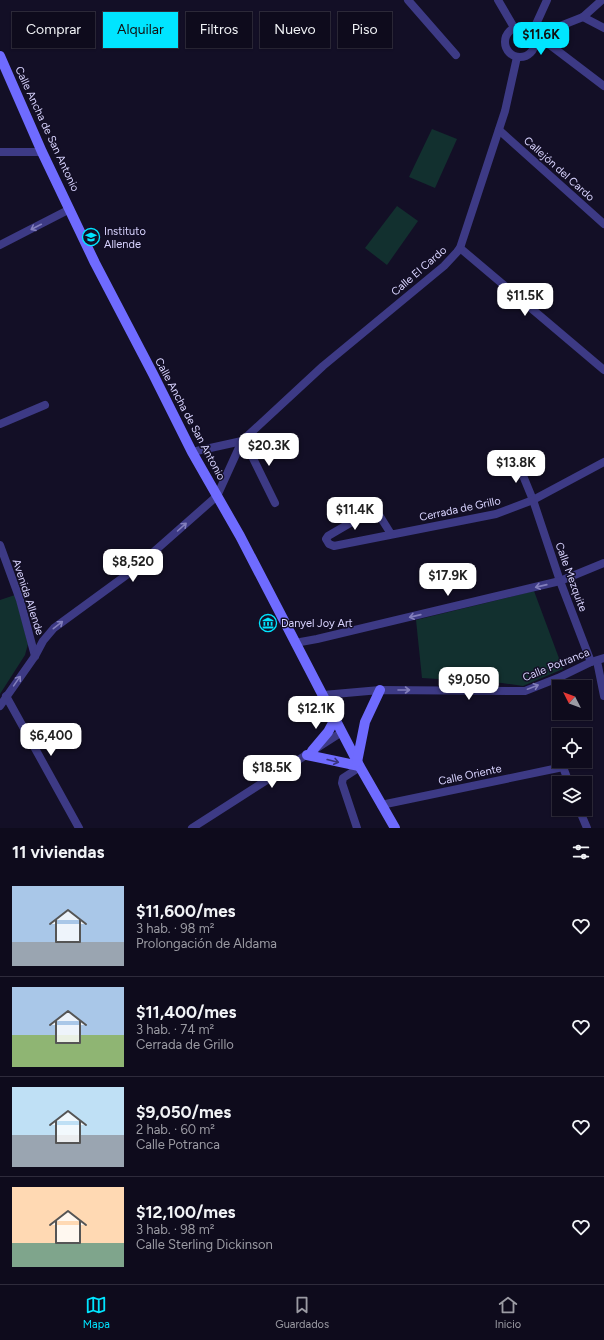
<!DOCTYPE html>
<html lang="es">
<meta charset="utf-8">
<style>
:root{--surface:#0e0b1c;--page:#171425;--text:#f1f3f6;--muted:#9b9ba3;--line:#2e2b3b;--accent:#00e5ff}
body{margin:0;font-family:Figtree,sans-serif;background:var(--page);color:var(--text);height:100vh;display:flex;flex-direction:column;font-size:15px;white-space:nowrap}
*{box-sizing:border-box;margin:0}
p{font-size:13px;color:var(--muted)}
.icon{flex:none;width:22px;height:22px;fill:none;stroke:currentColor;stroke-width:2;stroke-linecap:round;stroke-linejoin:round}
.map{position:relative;height:828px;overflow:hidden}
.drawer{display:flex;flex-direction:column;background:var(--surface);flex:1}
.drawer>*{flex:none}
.top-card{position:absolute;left:12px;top:12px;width:400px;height:36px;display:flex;gap:8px}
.needle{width:26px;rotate:312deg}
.tools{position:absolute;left:552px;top:680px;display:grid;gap:8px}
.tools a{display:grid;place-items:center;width:40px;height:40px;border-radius:0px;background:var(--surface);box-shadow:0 1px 3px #0004,0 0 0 1px var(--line);font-size:20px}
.price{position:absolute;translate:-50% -34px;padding:0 9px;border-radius:8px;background:#fff;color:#222;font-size:13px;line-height:26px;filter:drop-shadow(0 1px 2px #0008)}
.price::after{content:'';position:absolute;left:50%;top:24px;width:12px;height:9px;margin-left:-6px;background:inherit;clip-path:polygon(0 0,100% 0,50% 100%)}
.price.selected{background:var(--accent);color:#111}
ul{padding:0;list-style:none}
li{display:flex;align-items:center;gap:12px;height:100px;padding:0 12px}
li+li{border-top:1px solid var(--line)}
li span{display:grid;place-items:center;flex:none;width:112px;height:80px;border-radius:0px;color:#555}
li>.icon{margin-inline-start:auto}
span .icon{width:48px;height:48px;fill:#fffc;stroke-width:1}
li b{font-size:17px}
h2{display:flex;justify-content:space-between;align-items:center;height:48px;padding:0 12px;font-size:17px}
.chip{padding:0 14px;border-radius:0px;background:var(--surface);box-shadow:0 1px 3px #0004,0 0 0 1px var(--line);font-size:14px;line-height:36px}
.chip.selected{background:var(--accent);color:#111}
.tabs{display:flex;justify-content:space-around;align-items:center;height:56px;border-top:1px solid var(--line);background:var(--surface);font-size:11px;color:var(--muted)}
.tabs a{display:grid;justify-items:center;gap:2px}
.tabs .selected{color:var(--accent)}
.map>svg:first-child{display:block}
</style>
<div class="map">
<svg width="604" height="828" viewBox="0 0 604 828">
<rect width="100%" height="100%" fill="#130f26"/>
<g fill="#12302f">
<polygon points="432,129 457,139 435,188 409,177"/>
<polygon points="397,206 418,221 387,265 365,248"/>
<polygon points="534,591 563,669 523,686 502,683 422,678 416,620"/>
<polygon points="15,595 28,644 25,655 0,694 0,600"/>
</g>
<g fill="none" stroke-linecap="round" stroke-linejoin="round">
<g stroke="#3d3a85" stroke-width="8">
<polyline points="408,0 456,55"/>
<polyline points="498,0 515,29"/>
<polyline points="583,17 604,28"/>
<circle cx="520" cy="42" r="15"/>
<polyline points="532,33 547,0"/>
<polyline points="532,34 550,30 583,17 602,0"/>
<polyline points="535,39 550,45 604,86"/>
<polyline points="499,130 604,224"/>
<polyline points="0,152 42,152"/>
<polyline points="0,245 70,209"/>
<polyline points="460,248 604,370"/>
<polyline points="0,424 45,405"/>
<polyline points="244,440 275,503"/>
<polyline points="192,452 242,441"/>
<polyline points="517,461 533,500 560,581 591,662"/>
<polyline points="391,534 376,510 374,509 328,536 326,539 329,544 334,546 496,514 533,500 604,462"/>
<polyline points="0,545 20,600 35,656"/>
<polyline points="295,643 317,639 560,581 604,563"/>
<polyline points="597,661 604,696"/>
<polyline points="323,695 380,690 525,691 558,678 591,662 604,658"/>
<polyline points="6,696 79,828"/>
<polyline points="0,706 35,656 43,641 54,628 132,571 217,496 242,441 323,366 444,266 457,252 460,248 505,111 517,57"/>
<polyline points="381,805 563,767 569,783"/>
<polyline points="579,809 587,828"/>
<polyline points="192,828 342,732"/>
<polyline points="357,828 342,783 343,778 360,767"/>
</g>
<g stroke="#6f6bff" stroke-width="10">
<polyline points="0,56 42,152 95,263 153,374 192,452 240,536 360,767 395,828"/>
<polyline points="312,751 328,732 335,719"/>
<polyline points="307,755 359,766"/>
<polyline points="357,762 365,722 380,690"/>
</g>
</g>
<defs><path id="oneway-shaft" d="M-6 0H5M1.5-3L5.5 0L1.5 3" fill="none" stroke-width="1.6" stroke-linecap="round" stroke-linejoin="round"/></defs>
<g stroke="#837fbc">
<use href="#oneway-shaft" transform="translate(36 227) rotate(153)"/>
<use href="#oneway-shaft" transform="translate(182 527) rotate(-42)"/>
<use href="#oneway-shaft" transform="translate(541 586) rotate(167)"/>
<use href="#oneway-shaft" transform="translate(415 616) rotate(167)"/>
<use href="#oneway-shaft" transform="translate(58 625) rotate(-38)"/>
<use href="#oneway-shaft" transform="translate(17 681) rotate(-55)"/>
<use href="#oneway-shaft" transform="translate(533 687) rotate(-21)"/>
<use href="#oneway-shaft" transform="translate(404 690)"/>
</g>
<use stroke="#38347d" href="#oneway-shaft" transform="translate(333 761) rotate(14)"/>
<defs>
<g id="school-ring" transform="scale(0.9)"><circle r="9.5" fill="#130f26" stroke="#00e5ff" stroke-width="1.5"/><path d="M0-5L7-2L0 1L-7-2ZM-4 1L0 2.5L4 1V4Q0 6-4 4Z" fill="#00e5ff"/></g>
<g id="museum-ring" transform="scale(0.9)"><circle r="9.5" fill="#130f26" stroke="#00e5ff" stroke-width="1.5"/><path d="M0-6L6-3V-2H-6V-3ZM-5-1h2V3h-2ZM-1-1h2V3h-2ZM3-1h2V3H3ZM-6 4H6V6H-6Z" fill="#00e5ff"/></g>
</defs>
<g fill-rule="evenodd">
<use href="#school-ring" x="91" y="237"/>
<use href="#museum-ring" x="268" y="623"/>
</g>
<g text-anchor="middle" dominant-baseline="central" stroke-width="3" stroke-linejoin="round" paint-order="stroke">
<g font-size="11" fill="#d9d4ff" stroke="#130f26">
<text transform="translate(47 129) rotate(65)">Calle Ancha de San Antonio</text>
<text transform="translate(559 169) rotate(42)">Callejón del Cardo</text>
<text transform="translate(419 271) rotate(-41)">Calle El Cardo</text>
<text transform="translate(190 419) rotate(62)">Calle Ancha de San Antonio</text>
<text transform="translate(460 509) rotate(-12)">Cerrada de Grillo</text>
<text transform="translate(571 577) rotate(70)">Calle Mezquite</text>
<text transform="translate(28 597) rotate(72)">Avenida Allende</text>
<text transform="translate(556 665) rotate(-22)">Calle Potranca</text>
<text transform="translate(470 775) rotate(-12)">Calle Oriente</text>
</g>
<g font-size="11" fill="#d9d4ff" stroke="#130f26" text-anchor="start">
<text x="104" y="231">Instituto<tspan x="104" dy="13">Allende</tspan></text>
<text x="281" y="623">Danyel Joy Art</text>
</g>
</g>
</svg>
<div class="tools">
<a><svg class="needle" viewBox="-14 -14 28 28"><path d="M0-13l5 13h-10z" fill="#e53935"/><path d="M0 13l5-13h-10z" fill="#9b9ba3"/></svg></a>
<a><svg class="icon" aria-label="locate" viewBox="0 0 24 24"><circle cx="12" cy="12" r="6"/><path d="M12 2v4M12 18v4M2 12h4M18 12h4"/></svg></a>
<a><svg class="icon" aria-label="layers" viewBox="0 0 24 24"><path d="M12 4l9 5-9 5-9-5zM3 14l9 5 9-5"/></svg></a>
</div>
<b class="price selected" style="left:541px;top:56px">$11.6K</b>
<b class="price" style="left:525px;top:317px">$11.5K</b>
<b class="price" style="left:269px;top:467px">$20.3K</b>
<b class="price" style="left:516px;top:484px">$13.8K</b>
<b class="price" style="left:355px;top:531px">$11.4K</b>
<b class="price" style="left:133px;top:583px">$8,520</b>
<b class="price" style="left:448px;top:597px">$17.9K</b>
<b class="price" style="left:469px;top:701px">$9,050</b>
<b class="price" style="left:316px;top:730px">$12.1K</b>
<b class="price" style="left:51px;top:757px">$6,400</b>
<b class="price" style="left:272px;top:789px">$18.5K</b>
<div class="top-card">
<a class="chip">Comprar</a>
<a class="chip selected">Alquilar</a>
<a class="chip">Filtros</a>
<a class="chip">Nuevo</a>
<a class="chip">Piso</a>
</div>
</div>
<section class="drawer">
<h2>11 viviendas<svg class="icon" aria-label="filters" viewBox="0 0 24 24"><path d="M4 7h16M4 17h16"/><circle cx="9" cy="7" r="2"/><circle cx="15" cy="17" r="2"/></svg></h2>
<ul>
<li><span style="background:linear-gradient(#a9c7e8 70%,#9aa5b1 0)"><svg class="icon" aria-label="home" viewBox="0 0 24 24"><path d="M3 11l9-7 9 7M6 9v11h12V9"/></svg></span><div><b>$11,600/mes</b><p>3 hab. · 98 m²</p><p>Prolongación de Aldama</p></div><svg class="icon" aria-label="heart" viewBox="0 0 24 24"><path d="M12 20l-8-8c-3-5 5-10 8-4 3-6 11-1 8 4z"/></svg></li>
<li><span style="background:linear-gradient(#a9c7e8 60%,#8fb573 0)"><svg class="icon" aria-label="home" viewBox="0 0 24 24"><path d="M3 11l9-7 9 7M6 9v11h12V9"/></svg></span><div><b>$11,400/mes</b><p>3 hab. · 74 m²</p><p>Cerrada de Grillo</p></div><svg class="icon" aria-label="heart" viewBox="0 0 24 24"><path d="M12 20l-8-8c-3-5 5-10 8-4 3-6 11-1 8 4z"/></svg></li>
<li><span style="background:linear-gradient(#bfe0f5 60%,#9aa5b1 0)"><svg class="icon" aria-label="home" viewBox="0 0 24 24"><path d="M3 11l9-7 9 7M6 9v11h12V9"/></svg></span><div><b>$9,050/mes</b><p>2 hab. · 60 m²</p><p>Calle Potranca</p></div><svg class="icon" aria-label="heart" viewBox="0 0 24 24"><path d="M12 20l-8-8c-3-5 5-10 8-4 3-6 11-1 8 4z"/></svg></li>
<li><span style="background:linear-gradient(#ffd9b3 70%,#7fa58c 0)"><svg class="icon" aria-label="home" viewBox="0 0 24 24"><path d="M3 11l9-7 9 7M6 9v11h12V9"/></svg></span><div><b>$12,100/mes</b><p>3 hab. · 98 m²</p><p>Calle Sterling Dickinson</p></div><svg class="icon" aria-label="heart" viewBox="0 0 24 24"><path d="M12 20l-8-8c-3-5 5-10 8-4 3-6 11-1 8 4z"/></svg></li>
</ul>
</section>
<nav class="tabs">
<a class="selected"><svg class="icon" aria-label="map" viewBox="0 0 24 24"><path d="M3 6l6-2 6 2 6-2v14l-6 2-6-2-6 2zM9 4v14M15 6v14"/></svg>Mapa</a>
<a><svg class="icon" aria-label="saved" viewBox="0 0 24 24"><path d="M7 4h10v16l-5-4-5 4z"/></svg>Guardados</a>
<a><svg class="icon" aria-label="home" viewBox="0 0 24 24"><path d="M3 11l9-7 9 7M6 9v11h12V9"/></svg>Inicio</a>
</nav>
